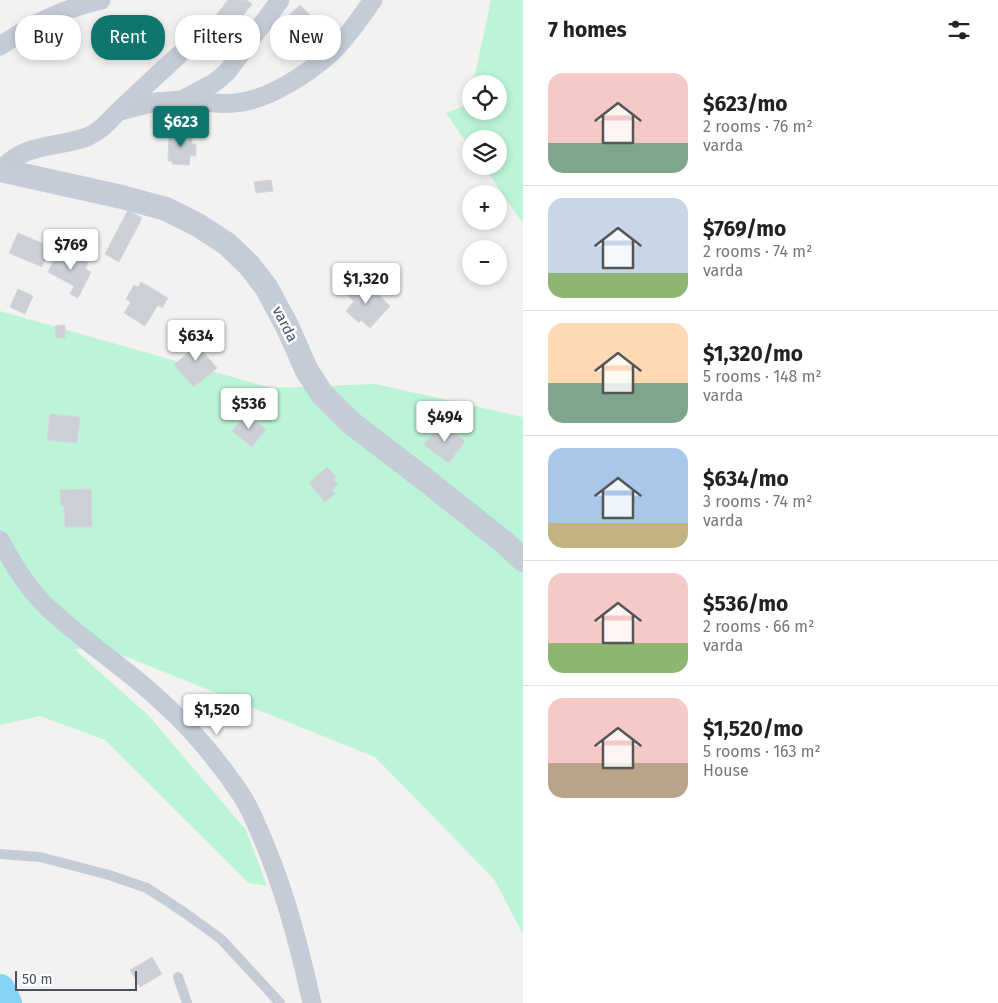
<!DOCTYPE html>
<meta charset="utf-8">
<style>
:root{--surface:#fff;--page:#f6f6f6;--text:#222;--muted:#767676;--line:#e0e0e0;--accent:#0f766e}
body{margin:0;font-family:"Fira Sans",sans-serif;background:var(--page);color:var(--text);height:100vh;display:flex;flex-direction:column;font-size:19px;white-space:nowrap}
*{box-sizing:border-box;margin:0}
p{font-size:16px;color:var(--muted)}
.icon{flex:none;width:28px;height:28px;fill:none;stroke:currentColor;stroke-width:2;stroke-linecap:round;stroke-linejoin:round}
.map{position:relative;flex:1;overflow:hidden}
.sheet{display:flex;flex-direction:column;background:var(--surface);width:475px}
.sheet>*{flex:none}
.top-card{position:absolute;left:15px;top:15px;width:432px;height:45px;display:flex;gap:10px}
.controls{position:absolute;left:462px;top:75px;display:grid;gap:10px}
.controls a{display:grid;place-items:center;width:45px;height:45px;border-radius:50%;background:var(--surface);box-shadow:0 2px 8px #0003;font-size:25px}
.scale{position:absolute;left:15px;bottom:12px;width:122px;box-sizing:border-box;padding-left:5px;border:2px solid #475261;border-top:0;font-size:14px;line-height:18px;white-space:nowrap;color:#475261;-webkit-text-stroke:4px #fff;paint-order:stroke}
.price{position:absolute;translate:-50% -42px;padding:0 11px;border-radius:5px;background:#fff;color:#222;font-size:16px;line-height:32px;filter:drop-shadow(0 1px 2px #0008)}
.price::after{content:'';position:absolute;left:50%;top:30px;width:15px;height:11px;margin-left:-8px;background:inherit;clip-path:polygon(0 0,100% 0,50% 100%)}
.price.current{background:var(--accent);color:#fff}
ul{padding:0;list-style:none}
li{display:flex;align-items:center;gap:15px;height:125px;padding:0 25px}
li+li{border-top:1px solid var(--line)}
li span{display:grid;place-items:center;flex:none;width:140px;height:100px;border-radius:15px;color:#555}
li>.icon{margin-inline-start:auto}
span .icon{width:60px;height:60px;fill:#fffc;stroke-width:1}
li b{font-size:21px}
h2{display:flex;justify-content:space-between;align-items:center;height:60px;padding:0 25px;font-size:21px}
.chip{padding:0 18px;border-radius:20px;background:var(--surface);box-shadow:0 2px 8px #0003;font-size:18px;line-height:45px}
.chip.current{background:var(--accent);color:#fff}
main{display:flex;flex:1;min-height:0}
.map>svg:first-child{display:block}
</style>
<main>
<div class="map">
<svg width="523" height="1003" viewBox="0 0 523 1003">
<rect width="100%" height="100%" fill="#f4f1f1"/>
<g fill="#bcf4d7">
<polygon points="491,0 523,0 523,223 483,166 499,166 499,139 471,139 471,149 446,113 469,104 471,92 471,111 499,111 499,84 473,84"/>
<polygon points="0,311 271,388 375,384 523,417 523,934 494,879 375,757 102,647 74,649 148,715 246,830 267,886 249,883 105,740 40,716 0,725"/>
</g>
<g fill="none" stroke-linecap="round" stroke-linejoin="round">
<polyline stroke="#85d4f5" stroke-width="30" points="0,989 7,1003"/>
</g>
<g fill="#cdcfd7" stroke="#d4d6dd">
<polygon points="228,0 246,0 252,4 230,32 224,27 220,33 209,24"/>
<polygon points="300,5 311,16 284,41 273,30"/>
<polygon points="169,131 192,132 192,144 196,144 196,156 190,156 189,165 172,164 172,161 168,161"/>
<polygon points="271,180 273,191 256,193 254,182"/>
<polygon points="128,210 142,218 119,262 105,254"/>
<polygon points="18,233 51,247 42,267 9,253"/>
<polygon points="60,248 88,263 85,269 91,272 78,298 70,294 74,286 48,272"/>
<polygon points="141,282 168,298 162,308 158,305 145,326 124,313 131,302 126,299 134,285 138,287"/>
<polygon points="355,284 365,291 369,286 390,306 370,328 361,320 359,323 346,311 354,301 346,294"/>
<polygon points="18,289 33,296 25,314 10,307"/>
<polygon points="65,325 65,338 56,338 55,326"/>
<polygon points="201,335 211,347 204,353 217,368 194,387 174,365 188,353 185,350"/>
<polygon points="50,414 80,417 77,443 47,440"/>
<polygon points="246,414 266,429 252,447 232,431"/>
<polygon points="441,423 465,441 449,463 424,445"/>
<polygon points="327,467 336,477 333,479 338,485 332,490 335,494 325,502 309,483"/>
<polygon points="91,489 92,527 65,527 64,506 61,506 60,490"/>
<polygon points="152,957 162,974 140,987 130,970"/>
</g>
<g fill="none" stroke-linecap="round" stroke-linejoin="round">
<g stroke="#c3ccd7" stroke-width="10">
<polyline points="0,854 40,857 109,875 147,888 185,913 221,939 280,1003"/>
<polyline points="178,977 187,1003"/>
</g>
<g stroke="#c3ccd7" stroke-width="19">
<path d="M0 46C35 23 60 10 101 0"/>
<path d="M182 100C203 102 225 106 247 101 275 95 308 73 330 54 347 38 360 18 373 0"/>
<polyline points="120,111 155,102 182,100 214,83 227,72 280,0"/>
<path d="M0 172C22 142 57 148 87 137 102 131 111 118 122 108 141 90 160 72 179 55"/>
<path d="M0 540C12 563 26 586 45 605 82 641 127 668 164 704 194 731 220 763 242 796 252 812 259 830 266 847 287 898 300 950 312 1003"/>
</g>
<polyline stroke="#c3ccd7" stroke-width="24" points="0,170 122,197 166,209 198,225 227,244 249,265 266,287 287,326 307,371 322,394 350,422 432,485 505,543 523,560"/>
</g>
<g text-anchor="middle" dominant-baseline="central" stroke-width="5" stroke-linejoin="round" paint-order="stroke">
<g font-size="15" fill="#475261" stroke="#fff">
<text transform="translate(285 324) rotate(63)">varda</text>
</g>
</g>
</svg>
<div class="controls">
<a><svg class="icon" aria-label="locate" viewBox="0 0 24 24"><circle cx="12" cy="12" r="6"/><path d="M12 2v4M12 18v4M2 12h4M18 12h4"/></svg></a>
<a><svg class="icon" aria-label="layers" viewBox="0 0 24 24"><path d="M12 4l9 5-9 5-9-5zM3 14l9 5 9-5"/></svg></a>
<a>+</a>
<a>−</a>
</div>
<div class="scale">50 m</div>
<b class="price current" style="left:181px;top:148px">$623</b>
<b class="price" style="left:71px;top:271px">$769</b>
<b class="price" style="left:366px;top:305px">$1,320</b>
<b class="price" style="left:196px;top:362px">$634</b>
<b class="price" style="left:249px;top:430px">$536</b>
<b class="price" style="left:445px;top:443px">$494</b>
<b class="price" style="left:217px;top:736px">$1,520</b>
<div class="top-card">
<a class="chip">Buy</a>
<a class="chip current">Rent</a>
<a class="chip">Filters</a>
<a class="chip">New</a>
</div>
</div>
<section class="sheet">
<h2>7 homes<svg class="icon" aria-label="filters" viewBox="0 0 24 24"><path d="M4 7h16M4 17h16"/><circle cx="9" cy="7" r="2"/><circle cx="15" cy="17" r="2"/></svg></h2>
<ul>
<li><span style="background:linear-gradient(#f6c9c9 70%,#7fa58c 0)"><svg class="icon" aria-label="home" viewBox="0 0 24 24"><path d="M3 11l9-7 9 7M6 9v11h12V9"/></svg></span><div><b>$623/mo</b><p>2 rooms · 76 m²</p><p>varda</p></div></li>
<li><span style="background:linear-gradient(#c9d6e8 75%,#8fb573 0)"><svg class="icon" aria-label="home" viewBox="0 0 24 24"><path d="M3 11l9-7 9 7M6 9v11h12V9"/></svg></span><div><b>$769/mo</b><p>2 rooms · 74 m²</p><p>varda</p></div></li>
<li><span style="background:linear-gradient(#ffd9b3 60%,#7fa58c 0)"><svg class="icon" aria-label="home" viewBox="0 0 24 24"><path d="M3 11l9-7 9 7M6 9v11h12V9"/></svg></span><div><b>$1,320/mo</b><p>5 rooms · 148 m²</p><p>varda</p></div></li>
<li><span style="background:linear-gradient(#a9c7e8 75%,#c2b280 0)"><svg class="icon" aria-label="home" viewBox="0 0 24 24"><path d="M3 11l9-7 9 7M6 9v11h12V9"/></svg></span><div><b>$634/mo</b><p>3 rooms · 74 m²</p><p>varda</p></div></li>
<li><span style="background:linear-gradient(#f6c9c9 70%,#8fb573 0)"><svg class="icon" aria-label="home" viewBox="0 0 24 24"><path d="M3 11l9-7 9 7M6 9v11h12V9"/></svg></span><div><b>$536/mo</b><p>2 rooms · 66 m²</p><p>varda</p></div></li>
<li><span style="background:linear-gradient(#f6c9c9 65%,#b9a48a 0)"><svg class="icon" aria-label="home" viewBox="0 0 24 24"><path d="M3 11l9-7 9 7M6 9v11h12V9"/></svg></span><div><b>$1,520/mo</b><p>5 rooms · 163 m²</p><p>House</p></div></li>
</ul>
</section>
</main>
